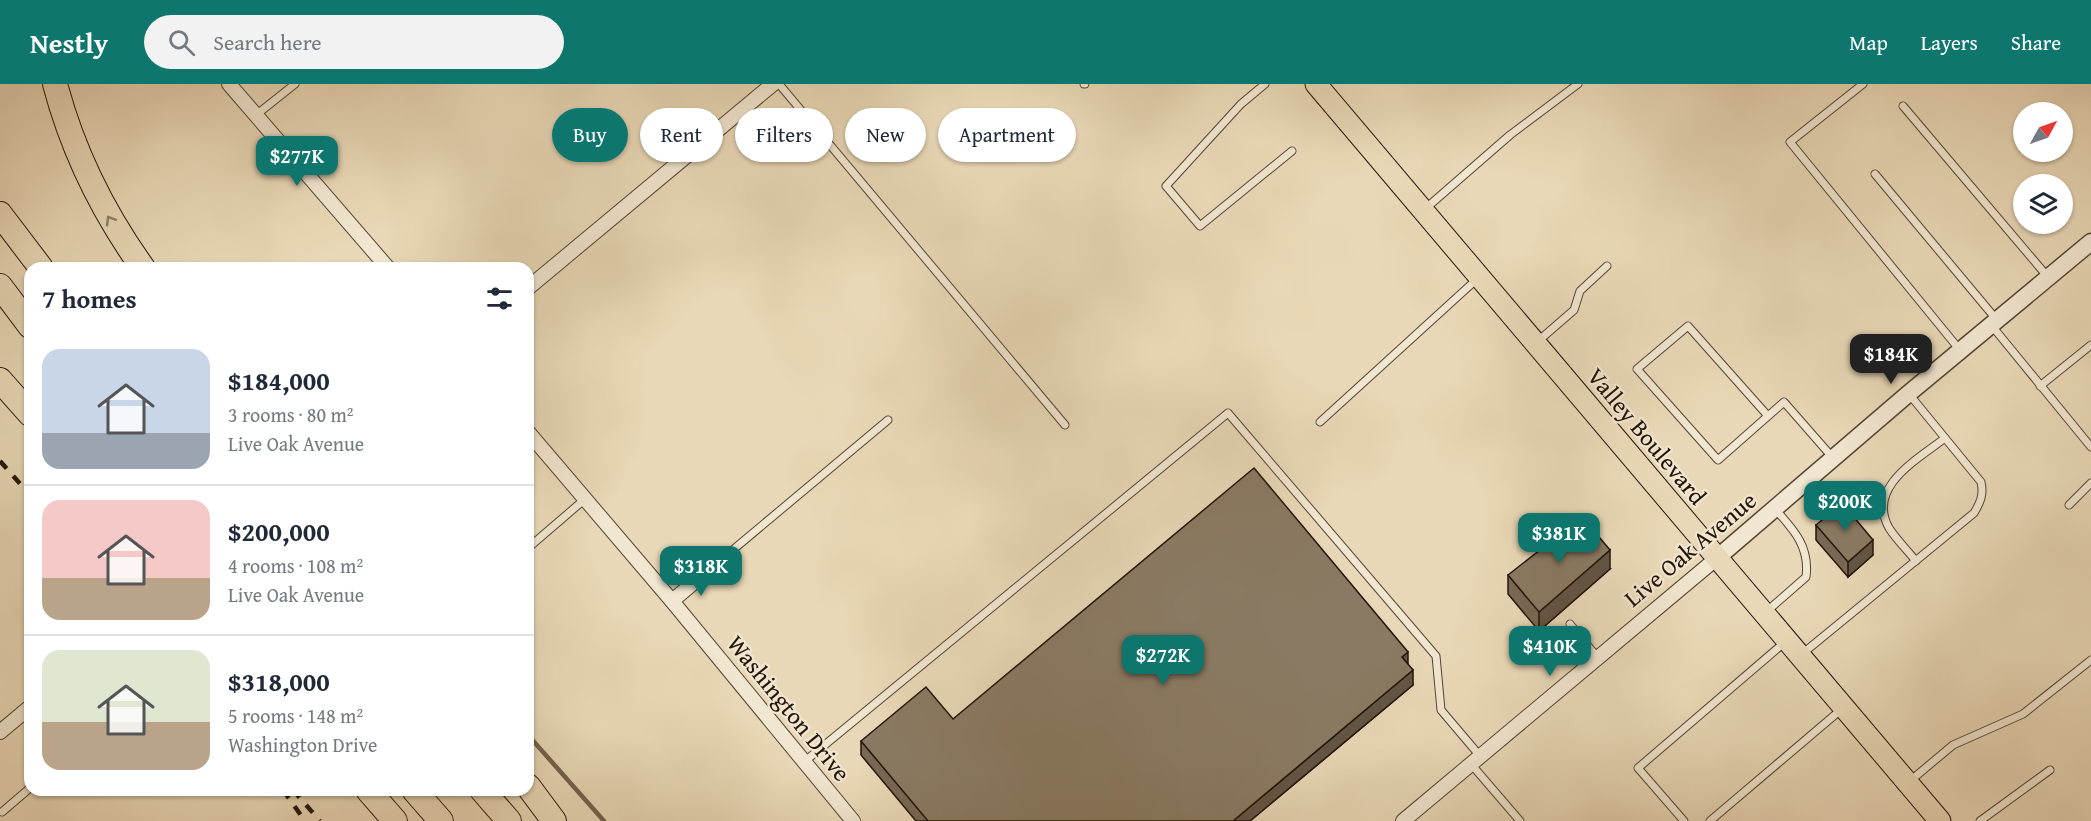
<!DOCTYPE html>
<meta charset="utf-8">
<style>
:root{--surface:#fff;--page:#f2f2f3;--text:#1f2937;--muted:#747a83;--line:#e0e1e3;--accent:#0f766e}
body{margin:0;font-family:"Gentium Book Plus",serif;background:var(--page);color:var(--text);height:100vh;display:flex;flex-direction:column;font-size:22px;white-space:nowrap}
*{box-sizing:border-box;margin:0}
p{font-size:20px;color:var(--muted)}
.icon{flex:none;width:33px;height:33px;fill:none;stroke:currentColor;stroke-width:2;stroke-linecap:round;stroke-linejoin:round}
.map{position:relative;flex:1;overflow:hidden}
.panel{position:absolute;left:24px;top:178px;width:510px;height:534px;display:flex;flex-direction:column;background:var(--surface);border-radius:18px;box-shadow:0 2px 4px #0004}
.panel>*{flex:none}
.top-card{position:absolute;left:552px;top:24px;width:570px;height:54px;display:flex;gap:12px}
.needle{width:39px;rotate:50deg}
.controls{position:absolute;left:2013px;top:18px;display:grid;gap:12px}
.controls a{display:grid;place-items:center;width:60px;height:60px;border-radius:50%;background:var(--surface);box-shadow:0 2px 4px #0004;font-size:30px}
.price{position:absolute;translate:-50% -51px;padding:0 14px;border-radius:12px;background:var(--accent);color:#fff;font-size:20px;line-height:39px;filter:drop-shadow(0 2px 3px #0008)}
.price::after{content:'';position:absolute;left:50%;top:36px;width:18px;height:14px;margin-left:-9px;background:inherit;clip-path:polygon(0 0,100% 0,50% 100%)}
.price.selected{background:#222;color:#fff}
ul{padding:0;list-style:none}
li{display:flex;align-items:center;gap:18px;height:150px;padding:0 18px}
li+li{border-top:2px solid var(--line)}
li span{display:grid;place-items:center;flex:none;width:168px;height:120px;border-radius:18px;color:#555}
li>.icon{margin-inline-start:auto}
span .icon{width:72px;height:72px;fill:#fffc;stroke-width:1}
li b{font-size:26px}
h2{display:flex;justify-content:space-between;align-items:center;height:72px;padding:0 18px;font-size:26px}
.tag{padding:0 21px;border-radius:27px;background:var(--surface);box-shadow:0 2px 4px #0004;font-size:21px;line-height:54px}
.tag.selected{background:var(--accent);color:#fff}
header{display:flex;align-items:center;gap:36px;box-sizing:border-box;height:84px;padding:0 30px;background:var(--accent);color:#fff}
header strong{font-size:28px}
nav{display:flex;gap:33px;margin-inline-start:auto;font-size:21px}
.search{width:420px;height:54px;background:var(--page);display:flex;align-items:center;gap:15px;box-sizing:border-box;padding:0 21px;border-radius:33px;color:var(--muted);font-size:22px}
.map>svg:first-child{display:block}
</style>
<header>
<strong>Nestly</strong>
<div class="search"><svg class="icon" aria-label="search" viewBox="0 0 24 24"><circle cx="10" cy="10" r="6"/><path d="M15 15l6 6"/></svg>Search here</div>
<nav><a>Map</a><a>Layers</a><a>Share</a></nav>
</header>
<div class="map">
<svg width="2091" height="737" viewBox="0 0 2091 737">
<rect width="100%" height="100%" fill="#e9d8b7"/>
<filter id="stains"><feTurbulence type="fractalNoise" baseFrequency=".00333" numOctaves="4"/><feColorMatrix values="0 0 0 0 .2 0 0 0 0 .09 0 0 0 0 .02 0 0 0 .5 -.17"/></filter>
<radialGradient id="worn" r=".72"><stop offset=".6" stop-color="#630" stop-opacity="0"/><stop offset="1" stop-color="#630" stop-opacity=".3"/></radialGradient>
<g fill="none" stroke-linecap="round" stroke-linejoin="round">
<polyline stroke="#72614d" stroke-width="4.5" points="528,651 604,737"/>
<g stroke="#544533" stroke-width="9">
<g id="service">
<polyline points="779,0 1065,341"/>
<polyline points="1084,0 1085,0"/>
<polyline points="1265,0 1241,20 1166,102 1200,142 1292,67"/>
<polyline points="1863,0 1790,58 1959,265"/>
<polyline points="1903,22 2047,192"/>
<polyline points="256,31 295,0"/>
<polyline points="1875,90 1996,235"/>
<polyline points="1425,125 1510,51 1578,0"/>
<polyline points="1992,242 2091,363"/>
<polyline points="1537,258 1574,226 1580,207 1607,182"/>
<polyline points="2040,302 2091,261"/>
<polyline points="1768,332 1688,242 1637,285 1718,376 1784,318 1833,374"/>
<polyline points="1320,338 1477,195"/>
<polyline points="2069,421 2091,399"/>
<polyline points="528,464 585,415"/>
<path d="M1916 477C1907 466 1896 455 1889 444 1866 403 1918 375 1945 354"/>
<polyline points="710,485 888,336"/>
<path d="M1766 528 1806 493C1810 463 1794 446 1775 425"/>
<polyline points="1570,540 1598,574"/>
<path d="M1802 570 1974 429C1980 419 1984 411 1981 398L1909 310"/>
<polyline points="804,678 1228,329 1436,572 1441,626 1480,672"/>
<polyline points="1471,680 1520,737"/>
<polyline points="1910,697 1953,661 2023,630 2091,576"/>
<polyline points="2,728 30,704"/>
<polyline points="1684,737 1638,684 1785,558"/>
<polyline points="1710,737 1843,624"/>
<polyline points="1980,737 2050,686"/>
</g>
</g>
<g stroke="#544533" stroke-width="16">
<g id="minor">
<polyline points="229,0 388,184"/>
<polyline points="528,204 773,0"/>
<polyline points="528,348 672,517 853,737"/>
<polyline points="672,517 710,485"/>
<polyline points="0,648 30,623"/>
<polyline points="1403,737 1717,474"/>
</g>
</g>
<g stroke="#544533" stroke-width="19">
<polyline id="tertiary" points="1717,474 1908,310 2091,158"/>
</g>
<g stroke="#231407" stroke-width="23">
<polyline id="primary" points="1316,0 1940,737"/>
</g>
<g stroke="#231407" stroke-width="26">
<g id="motorway">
<path d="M55 0C73 68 102 127 143 184"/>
<polyline points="0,130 41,184"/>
<polyline points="0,202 30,242"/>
<polyline points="0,296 30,330"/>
<polyline points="528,702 554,737"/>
<polyline points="368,706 395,737"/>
<polyline points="414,706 441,737"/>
<polyline points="482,706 509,737"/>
</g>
</g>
<use href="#service" stroke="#f1e6d0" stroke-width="7"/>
<use href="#minor" stroke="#f1e6d0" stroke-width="14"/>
<use href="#tertiary" stroke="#f1e6d0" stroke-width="16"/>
<use href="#primary" stroke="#e9d8b7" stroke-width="21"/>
<use href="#motorway" stroke="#e9d8b7" stroke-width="24"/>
<g stroke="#231407" stroke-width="4.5" stroke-dasharray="10 10" stroke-linecap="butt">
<polyline points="0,377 30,411"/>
<polyline points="283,706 305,737"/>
<polyline points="293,706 320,737"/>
</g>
</g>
<g fill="#776955" stroke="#231407" stroke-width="1.5">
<polygon points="1816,441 1873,471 1848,493 1816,456"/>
<polygon points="1610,485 1539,547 1508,510 1508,491"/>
<polygon points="1408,580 1413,601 1250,737 916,737 861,671 861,657 953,635"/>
</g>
<g fill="#615545" stroke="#231407" stroke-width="1.5">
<polygon points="1873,456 1873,471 1848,493 1848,478"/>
<polygon points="1610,466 1610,485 1539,547 1539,528"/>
<polygon points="1408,568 1408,583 1402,573"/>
<polygon points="1413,586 1413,601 1250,737 1233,737"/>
</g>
<g fill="#8a7a63" stroke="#231407" stroke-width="1.5">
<polygon points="1254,384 1408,568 1402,573 1413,586 1233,737 928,737 861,657 926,603 953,635"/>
<polygon points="1842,419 1873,456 1848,478 1816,441"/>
<polygon points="1582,433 1610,466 1539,528 1508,491"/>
</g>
<defs><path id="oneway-chevron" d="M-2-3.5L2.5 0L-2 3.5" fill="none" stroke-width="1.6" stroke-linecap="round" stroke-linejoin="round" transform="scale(1.5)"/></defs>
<use stroke="#908068" href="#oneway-chevron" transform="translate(110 136) rotate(-121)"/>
<g text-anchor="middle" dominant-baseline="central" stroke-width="4.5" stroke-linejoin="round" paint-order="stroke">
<g font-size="24" fill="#231407" stroke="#f1e6d0">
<text transform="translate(1647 352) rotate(50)">Valley Boulevard</text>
<text transform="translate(1690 465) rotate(-40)">Live Oak Avenue</text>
<text transform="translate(789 624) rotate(51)">Washington Drive</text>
</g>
</g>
<rect width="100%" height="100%" filter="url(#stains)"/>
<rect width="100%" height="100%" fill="url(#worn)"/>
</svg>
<div class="controls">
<a><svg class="needle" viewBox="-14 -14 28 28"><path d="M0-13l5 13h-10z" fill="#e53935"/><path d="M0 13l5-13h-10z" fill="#747a83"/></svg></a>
<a><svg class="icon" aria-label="layers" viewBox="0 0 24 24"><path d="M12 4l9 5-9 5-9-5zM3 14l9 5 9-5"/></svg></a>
</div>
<b class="price" style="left:297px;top:103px">$277K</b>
<b class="price selected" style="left:1891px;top:301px">$184K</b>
<b class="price" style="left:1845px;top:448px">$200K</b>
<b class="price" style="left:1559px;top:480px">$381K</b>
<b class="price" style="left:701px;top:513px">$318K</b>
<b class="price" style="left:1550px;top:593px">$410K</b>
<b class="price" style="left:1163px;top:602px">$272K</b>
<div class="top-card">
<a class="tag selected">Buy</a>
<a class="tag">Rent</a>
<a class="tag">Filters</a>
<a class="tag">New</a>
<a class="tag">Apartment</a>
</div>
<section class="panel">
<h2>7 homes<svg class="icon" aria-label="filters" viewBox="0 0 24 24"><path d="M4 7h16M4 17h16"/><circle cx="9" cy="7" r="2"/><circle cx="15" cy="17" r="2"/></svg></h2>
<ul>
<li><span style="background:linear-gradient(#c9d6e8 70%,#9aa5b1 0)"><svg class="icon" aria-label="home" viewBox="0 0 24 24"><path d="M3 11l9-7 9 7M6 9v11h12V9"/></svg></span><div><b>$184,000</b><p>3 rooms · 80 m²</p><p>Live Oak Avenue</p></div></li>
<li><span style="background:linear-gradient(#f6c9c9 65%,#b9a48a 0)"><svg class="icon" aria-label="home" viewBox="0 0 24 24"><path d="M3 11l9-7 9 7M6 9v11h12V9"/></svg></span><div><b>$200,000</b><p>4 rooms · 108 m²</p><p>Live Oak Avenue</p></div></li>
<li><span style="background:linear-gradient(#dfe7d0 60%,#b9a48a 0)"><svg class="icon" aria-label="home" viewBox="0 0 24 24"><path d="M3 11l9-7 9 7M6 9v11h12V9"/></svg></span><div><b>$318,000</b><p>5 rooms · 148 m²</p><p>Washington Drive</p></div></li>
</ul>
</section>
</div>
